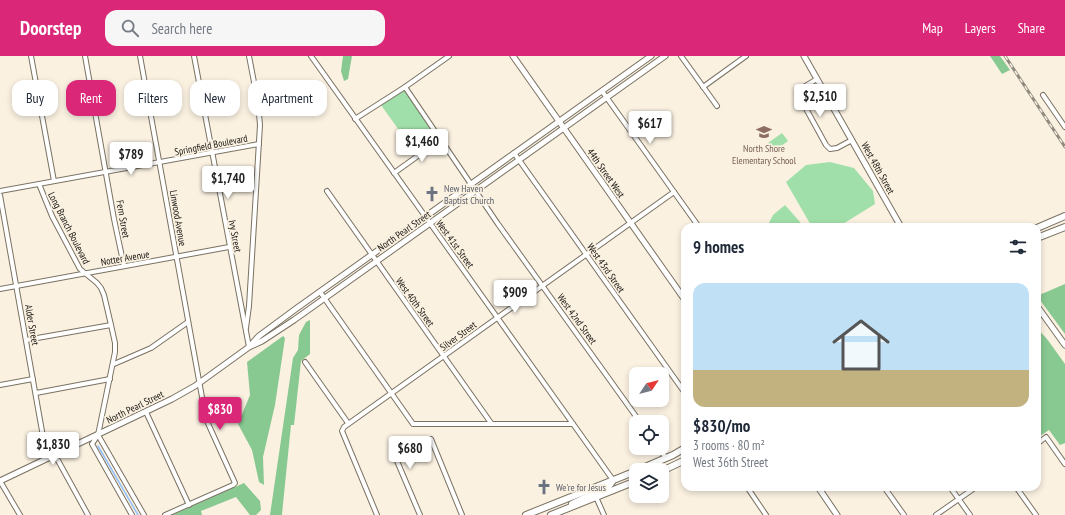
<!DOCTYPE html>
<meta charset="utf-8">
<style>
:root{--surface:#fff;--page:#f6f6f7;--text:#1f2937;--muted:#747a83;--accent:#db2777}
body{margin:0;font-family:"PT Sans Narrow",sans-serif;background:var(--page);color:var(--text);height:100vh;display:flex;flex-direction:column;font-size:15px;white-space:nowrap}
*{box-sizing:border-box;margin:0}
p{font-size:13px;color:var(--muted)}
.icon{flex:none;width:22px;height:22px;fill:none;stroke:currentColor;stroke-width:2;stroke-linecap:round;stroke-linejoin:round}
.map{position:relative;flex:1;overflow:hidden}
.panel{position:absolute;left:681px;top:167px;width:360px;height:268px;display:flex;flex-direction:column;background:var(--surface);border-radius:12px;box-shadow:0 2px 6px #0003}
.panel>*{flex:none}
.banner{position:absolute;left:12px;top:24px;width:380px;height:36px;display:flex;gap:8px}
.needle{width:26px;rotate:55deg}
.fabs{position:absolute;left:629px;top:311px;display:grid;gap:8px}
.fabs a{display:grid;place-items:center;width:40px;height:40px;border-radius:8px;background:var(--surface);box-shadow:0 2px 6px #0003;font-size:20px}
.price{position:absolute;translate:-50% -34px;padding:0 9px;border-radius:4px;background:#fff;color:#222;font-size:13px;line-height:26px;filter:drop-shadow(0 1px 2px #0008)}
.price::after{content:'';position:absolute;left:50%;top:24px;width:12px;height:9px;margin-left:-6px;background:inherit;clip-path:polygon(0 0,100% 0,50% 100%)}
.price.selected{background:var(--accent);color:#fff}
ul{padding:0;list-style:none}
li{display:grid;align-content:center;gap:8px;height:212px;padding:0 12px}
li span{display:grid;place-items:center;height:124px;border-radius:12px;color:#555}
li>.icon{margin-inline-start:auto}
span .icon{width:72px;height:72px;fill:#fffc;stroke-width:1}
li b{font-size:17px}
h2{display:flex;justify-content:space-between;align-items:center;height:48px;padding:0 12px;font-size:17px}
.tag{padding:0 14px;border-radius:12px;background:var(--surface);box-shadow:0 2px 6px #0003;font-size:14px;line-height:36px}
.tag.selected{background:var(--accent);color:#fff}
header{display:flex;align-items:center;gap:24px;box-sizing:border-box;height:56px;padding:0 20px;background:var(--accent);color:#fff}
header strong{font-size:19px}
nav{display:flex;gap:22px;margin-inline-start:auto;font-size:14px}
.search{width:280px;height:36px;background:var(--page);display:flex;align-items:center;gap:10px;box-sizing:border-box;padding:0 14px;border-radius:12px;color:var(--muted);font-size:15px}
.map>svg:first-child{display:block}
</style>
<header>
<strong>Doorstep</strong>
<div class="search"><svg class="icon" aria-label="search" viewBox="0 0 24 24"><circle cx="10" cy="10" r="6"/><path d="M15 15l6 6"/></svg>Search here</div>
<nav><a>Map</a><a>Layers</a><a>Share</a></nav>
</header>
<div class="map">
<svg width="1065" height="459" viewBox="0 0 1065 459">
<rect width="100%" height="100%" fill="#faf1e1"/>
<g fill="#a0dfa9">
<polygon points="404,34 438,82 416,98 381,49"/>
<polygon points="782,77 788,85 774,95 768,87"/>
<polygon points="830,106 854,112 873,135 875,148 838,171 812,171 786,126 806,109"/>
<polygon points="785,149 800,166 802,171 767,171 773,159"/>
</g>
<g fill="#88c891">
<polygon points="343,0 352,0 348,23 344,25 341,15"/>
<polygon points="990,0 1000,0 1010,14 1002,18"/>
<polygon points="1065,228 1065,278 1037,240"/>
<polygon points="310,264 310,298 301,305 294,369 291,369 282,458 282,459 270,459 293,302 298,294 299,279 306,266"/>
<polygon points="1037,272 1047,283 1065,308 1065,387 1060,389 1049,374 1037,382"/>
<polygon points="283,280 285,282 275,349 263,401 264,429 259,426 252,394 238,368 250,339 247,306"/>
<polygon points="244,427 260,445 261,454 256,459 250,459 236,441 201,455 202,459 172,459"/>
</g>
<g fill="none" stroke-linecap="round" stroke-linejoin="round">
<polyline stroke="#91c1ff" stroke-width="1.5" points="98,390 138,459"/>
<g stroke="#7a7263" stroke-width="6">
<g id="minor">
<polyline points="31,0 54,125"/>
<polyline points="85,0 114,163 124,210"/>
<polyline points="140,0 206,363 235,427 233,429 165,459"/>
<polyline points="194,0 249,291"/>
<polyline points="311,0 613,424"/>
<polyline points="681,0 717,50"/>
<polyline points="817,23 802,32 799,40 826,89 830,93 837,92 852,84"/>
<polyline points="405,31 498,168 640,366"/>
<polyline points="703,31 746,0"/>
<polyline points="602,35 699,171"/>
<polyline points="1043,39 1065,71"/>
<polyline points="355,63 405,31 449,0"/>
<polyline points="514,97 685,337"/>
<polyline points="394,117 440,84"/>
<polyline points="39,128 52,160 80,213 97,227 101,232 104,239 111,269 115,287 115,296 98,379 92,388 132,459"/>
<polyline points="0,135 259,88"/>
<polyline points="327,135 491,367"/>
<polyline points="0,139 47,403"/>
<polyline points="0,233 229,191"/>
<polyline points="320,236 413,368 573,368"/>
<polyline points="246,272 249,250 260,69 258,47 249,0"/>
<polyline points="26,284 111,269"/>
<polyline points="305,306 348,367"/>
<polyline points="114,308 151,292 188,266"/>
<polyline points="0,329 33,323"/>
<polyline points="36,337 110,323"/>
<polyline points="146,356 189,449"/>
<polyline points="98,379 144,459"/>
<polyline points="1037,388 1046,381 1065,408"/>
<polyline points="659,392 666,402"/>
<polyline points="55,399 88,459"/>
<polyline points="0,425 20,459"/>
<polyline points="747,431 766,459"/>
<polyline points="884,431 904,459"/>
<polyline points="950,431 970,459"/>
<polyline points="1016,431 1036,459"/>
<polyline points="596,441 604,459"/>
<polyline points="377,459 342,375 344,371 674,136"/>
<polyline points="420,459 394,398 431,383 462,459"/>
<polyline points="936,459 976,431"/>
</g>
</g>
<g stroke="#7a7263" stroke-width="7">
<g id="tertiary">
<polyline points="513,0 685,244"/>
<polyline points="804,0 901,171"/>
<polyline points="1037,250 1065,289"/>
<polyline points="250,290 259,280 297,252 651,0"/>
<polyline points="0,425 172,343 195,330 249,291 262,285 294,264 665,0"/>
<polyline points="818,431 837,459"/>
</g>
</g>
<g stroke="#7a7263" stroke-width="8">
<g id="primary">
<polyline points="1037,172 1065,160"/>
<polyline points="1037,182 1065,171"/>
<polyline points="638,414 673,399 685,392"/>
<polyline points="662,415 685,404"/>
<polyline points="572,448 609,430 612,426"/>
<polyline points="526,459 636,415"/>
<polyline points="551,459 636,425"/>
</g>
</g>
<use href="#minor" stroke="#fff" stroke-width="4"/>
<use href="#tertiary" stroke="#fff" stroke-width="5"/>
<use href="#primary" stroke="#fff" stroke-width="6"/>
<g stroke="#8f897e" stroke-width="3">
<polyline id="rail" points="1005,0 1065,91"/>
</g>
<use href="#rail" stroke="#faf1e1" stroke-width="1.5" stroke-dasharray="4.5" stroke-linecap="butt"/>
</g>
<defs>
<g id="school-bare" transform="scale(1.2)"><path d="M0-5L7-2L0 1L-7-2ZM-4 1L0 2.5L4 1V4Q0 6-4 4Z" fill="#8d6e63" stroke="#faf1e1" stroke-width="2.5" paint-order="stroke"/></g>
<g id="church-bare" transform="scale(1.2)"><path d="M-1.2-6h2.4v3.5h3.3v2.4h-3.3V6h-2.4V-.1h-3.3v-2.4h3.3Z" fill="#6b7280" stroke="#faf1e1" stroke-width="2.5" paint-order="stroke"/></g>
</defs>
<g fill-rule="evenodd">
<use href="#school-bare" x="764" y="76"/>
<use href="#church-bare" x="432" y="138"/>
<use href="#church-bare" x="544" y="431"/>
</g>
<g text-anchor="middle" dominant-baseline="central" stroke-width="3.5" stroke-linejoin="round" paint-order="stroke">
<g font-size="10" fill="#17140f" stroke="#faf1e1">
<text transform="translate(211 89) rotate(-11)">Springfield Boulevard</text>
<text transform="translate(878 112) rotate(61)">West 48th Street</text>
<text transform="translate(606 117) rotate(55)">44th Street West</text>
<text transform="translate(178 162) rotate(80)">Linwood Avenue</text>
<text transform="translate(123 163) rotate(80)">Fern Street</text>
<text transform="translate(69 172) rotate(63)">Long Branch Boulevard</text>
<text transform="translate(404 175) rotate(-35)">North Pearl Street</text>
<text transform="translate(235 180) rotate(79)">Ivy Street</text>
<text transform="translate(455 188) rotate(54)">West 41st Street</text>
<text transform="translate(125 202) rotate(-10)">Notter Avenue</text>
<text transform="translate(606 212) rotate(55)">West 43rd Street</text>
<text transform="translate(415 246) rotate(54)">West 40th Street</text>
<text transform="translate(577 263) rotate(54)">West 42nd Street</text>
<text transform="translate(32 269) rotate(80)">Alder Street</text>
<text transform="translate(458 280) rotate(-36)">Silver Street</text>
<text transform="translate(135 351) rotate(-26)">North Pearl Street</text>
</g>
<g font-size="10" fill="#785e54" stroke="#faf1e1">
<text x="764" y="92">North Shore<tspan x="764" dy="12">Elementary School</tspan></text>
</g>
<g font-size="10" fill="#5b616d" stroke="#faf1e1" text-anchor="start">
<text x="444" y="132">New Haven<tspan x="444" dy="12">Baptist Church</tspan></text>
<text x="556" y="431">We're for Jesus</text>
</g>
</g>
</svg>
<div class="fabs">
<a><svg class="needle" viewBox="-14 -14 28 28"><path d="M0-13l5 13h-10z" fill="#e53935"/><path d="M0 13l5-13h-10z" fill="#747a83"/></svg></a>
<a><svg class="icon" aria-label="locate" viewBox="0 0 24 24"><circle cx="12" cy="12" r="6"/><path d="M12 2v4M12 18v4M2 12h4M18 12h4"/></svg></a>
<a><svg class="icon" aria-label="layers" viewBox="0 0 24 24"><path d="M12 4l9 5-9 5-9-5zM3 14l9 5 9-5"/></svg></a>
</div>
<b class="price" style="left:820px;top:62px">$2,510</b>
<b class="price" style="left:650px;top:89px">$617</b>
<b class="price" style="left:422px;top:107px">$1,460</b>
<b class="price" style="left:131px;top:120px">$789</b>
<b class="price" style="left:228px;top:144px">$1,740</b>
<b class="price" style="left:515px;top:258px">$909</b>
<b class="price selected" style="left:220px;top:375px">$830</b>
<b class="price" style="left:53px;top:410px">$1,830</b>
<b class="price" style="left:410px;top:414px">$680</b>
<div class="banner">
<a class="tag">Buy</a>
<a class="tag selected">Rent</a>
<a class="tag">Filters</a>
<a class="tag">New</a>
<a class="tag">Apartment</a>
</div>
<section class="panel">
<h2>9 homes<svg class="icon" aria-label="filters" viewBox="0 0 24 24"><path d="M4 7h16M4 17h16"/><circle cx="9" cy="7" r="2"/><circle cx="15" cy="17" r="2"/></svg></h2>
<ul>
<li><span style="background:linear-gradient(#bfe0f5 70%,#c2b280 0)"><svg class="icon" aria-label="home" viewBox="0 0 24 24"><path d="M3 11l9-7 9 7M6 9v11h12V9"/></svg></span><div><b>$830/mo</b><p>3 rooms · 80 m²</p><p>West 36th Street</p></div></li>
</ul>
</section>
</div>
